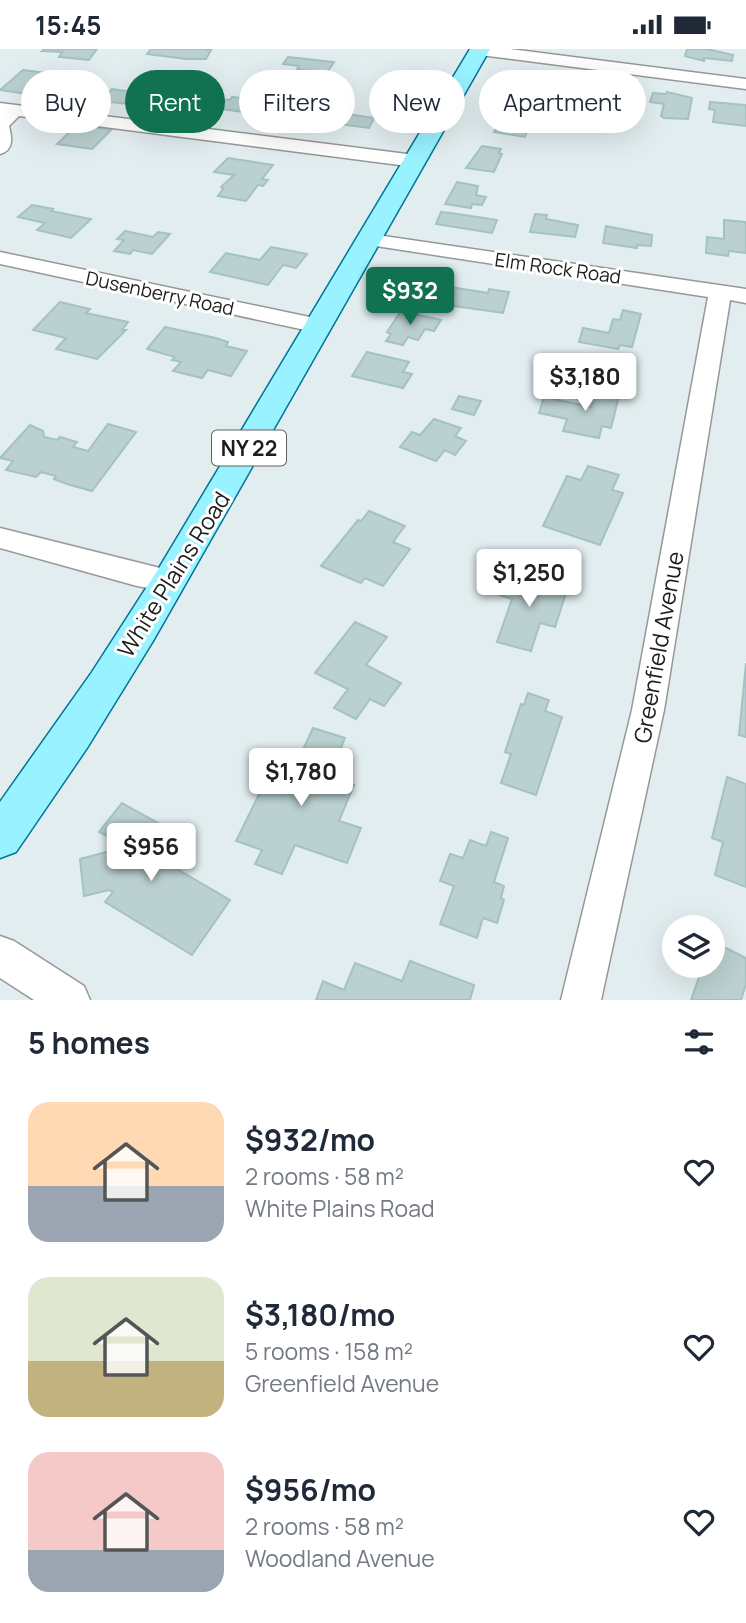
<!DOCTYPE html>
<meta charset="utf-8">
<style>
:root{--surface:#fff;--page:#f2f2f3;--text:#1f2937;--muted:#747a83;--accent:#117252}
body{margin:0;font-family:Manrope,sans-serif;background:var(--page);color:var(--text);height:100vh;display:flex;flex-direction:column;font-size:26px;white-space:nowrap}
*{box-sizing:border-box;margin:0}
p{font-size:23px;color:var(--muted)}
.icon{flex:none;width:38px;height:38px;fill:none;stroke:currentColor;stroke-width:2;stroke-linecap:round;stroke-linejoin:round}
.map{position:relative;height:951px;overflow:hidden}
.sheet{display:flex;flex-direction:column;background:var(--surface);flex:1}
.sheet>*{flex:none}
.banner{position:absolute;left:21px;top:21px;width:705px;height:63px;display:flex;gap:14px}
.buttons{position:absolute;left:662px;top:866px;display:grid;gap:14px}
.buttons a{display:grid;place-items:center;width:63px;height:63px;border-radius:50%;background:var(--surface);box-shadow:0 7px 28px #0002;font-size:35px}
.price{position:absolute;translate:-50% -60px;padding:0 16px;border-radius:7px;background:#fff;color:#222;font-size:23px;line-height:46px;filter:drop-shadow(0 2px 4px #0008)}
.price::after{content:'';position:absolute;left:50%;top:42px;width:21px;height:16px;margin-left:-10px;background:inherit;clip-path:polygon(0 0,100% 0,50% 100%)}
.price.active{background:var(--accent);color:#fff}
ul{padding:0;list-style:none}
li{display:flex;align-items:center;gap:21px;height:175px;padding:0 28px}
li span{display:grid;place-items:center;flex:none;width:196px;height:140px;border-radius:21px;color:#555}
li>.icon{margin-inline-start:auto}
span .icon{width:84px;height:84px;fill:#fffc;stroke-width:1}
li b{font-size:30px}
h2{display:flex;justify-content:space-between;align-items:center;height:84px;padding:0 28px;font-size:30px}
.chip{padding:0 24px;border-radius:32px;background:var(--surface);box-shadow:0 7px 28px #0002;font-size:24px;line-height:63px}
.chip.active{background:var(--accent);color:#fff}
.status{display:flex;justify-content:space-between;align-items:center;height:49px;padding:0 35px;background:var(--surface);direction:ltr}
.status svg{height:19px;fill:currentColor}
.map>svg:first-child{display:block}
</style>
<div class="status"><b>15:45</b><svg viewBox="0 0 49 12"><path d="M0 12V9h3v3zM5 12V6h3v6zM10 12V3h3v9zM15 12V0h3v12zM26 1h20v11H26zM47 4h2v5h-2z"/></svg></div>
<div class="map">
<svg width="746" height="951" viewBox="0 0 746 951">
<rect width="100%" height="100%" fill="#e2edf0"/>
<g fill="#bbd0d0" stroke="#a3c2c3" stroke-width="2">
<polygon points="44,0 97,0 89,11 59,8 62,3 42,2"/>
<polygon points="151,0 200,0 211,1 206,10 186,10 147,5"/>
<polygon points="687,0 707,0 733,6 732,12 704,9 704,12 685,7"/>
<polygon points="288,8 334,13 327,24 297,20 299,17 283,15"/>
<polygon points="23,21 46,24 32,36 50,38 41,47 0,41"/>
<polygon points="523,26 559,33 552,49 540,48 539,51 513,47"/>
<polygon points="585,36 609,39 632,41 628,55 580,48"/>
<polygon points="145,39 170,42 155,58 101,52 112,40 140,44"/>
<polygon points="667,43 692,49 688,70 664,69 661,67 664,55 650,53 653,44 666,45"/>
<polygon points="232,48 252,50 249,54 264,56 257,65 206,58 213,49 230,51"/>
<polygon points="710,53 746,56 746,77 713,73 715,61 709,60"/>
<polygon points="319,55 350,61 348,65 374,69 369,79 308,71"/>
<polygon points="507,64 532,67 525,88 494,83"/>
<polygon points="77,76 111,81 92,100 57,95"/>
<polygon points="482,97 501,100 499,104 502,105 494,123 466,119"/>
<polygon points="228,109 273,116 262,130 268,131 263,137 258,136 246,152 218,147 223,140 221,138 234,126 214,123"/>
<polygon points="457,133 478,137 476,146 486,148 482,156 472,155 471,159 445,155"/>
<polygon points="32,156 53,160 51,162 91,170 71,189 37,181 45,174 18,168"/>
<polygon points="441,163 451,164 497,171 492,184 436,175"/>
<polygon points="535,165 547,166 546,170 578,176 575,188 530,183"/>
<polygon points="724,171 746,173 746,204 729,202 728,207 706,204 707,188 724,190"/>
<polygon points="606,177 652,186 651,197 637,196 637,199 603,194"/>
<polygon points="125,182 153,188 158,183 170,185 152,205 133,201 130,205 114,202 124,191 117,190"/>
<polygon points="271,198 307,205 296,219 283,216 268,236 210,223 226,204 260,211"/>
<polygon points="438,236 488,244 489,240 509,243 503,264 432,254 434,248 422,246 426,237 438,238"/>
<polygon points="60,253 90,260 86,264 128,273 122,281 126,281 97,310 56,300 66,289 33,281"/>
<polygon points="623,261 641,265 632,298 620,296 618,300 579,293 583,279 609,284 613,270 620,271"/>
<polygon points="401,262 441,271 434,282 425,280 418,291 408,288 403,296 386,292 391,285 387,283"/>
<polygon points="165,278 216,289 228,293 226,297 247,302 231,327 208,321 202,329 173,322 181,313 172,311 175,308 147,300"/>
<polygon points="367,303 409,313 403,323 412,325 403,339 352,327"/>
<polygon points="608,337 621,339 611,379 602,377 599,389 563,382 567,370 539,364 544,348 591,358 595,345 605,347"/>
<polygon points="459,347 481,352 474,366 452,360"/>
<polygon points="434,370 461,379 455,387 466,392 455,406 445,401 436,412 400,398 412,383 420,386"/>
<polygon points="108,375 136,383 92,442 67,435 54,430 56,427 41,423 36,428 6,421 13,412 0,409 30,376 43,382 44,388 57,391 60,388 77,393 73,398 88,402"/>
<polygon points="588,417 619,426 612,441 623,444 600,496 543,477 567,427 581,431"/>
<polygon points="369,462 405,477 393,493 410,500 383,537 365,529 361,534 321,517 358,471 361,472"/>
<polygon points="507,522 568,538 555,578 540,574 531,602 497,593 512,550 499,546"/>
<polygon points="355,573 387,588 366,616 401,634 384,657 370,650 356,670 334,659 348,640 315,624"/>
<polygon points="746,614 746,688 739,686"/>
<polygon points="528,644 549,651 545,662 562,668 536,746 501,734 511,705 505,703 521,655 524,656"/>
<polygon points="313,679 345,689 333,718 317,713 312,723 354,736 339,772 361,779 347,814 295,796 282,825 255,815 262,801 236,792 281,701 300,707"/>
<polygon points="727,728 746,735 746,838 715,826 723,793 712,789"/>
<polygon points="122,754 167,779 148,803 230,851 192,906 105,853 113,843 109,841 84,847 80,810 118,800 122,795 99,783"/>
<polygon points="491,783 508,789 494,833 504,837 501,849 504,851 497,874 483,869 477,889 440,875 454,837 440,832 450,805 463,809 470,791 486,797"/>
<polygon points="712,892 746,909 746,935 741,951 691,951 703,917 712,917"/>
<polygon points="410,912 474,936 470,951 316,951 323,932 344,941 355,914 402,932"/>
</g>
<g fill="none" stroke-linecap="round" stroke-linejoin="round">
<g stroke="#979797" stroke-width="3">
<g id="minor">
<polygon points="473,0 510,0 746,30 746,40 480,6 474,4"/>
<path d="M0 54 415 106 424 112 415 118 19 67 9 77C12 89 14 101 0 105Z"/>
<polygon points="370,185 746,240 746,254 730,251 664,661 601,951 561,951 632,661 708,248 363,195 360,191 363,187"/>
<polygon points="0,203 319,270 327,272 331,277 327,282 319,284 0,215"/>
<polygon points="0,479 180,524 185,532 180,540 170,543 137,537 0,499"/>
<polygon points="0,887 14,892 84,937 90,951 34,951 0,929"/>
</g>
</g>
<g stroke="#007497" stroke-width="3">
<polygon id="major" points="470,0 490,0 153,592 87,699 16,803 0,809 0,753 92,623 159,519"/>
</g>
<use href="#minor" fill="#fff" fill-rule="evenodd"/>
<use href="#major" fill="#98f2ff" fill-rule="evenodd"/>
</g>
<g text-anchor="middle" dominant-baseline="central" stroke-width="6" stroke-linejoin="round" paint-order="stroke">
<g font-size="19" fill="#1d1d1d" stroke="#fff">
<text transform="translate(558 219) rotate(8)">Elm Rock Road</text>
<text transform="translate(160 244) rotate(12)">Dusenberry Road</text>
</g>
<rect fill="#fff" stroke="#616161" stroke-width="2" x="212" y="381.5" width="74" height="35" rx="5"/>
<g font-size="21" font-weight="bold" fill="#1d1d1d">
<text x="249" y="399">NY 22</text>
</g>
<g font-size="23" fill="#1d1d1d" stroke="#fff">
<text transform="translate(173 525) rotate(-58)">White Plains Road</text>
<text transform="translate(658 598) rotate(-80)">Greenfield Avenue</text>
</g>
</g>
</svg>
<div class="buttons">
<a><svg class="icon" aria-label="layers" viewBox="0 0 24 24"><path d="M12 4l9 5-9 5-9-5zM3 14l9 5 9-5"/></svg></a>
</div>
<b class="price active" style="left:410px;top:278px">$932</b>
<b class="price" style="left:585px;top:364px">$3,180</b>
<b class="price" style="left:529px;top:560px">$1,250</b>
<b class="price" style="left:301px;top:759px">$1,780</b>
<b class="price" style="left:151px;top:834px">$956</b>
<div class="banner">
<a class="chip">Buy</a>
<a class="chip active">Rent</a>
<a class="chip">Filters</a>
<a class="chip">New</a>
<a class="chip">Apartment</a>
</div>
</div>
<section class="sheet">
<h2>5 homes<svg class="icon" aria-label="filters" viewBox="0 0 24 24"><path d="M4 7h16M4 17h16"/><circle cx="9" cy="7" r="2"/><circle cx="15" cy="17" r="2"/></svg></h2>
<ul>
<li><span style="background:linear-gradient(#ffd9b3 60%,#9aa5b1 0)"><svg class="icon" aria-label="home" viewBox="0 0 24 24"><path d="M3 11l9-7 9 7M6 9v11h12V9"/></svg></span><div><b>$932/mo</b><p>2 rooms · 58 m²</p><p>White Plains Road</p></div><svg class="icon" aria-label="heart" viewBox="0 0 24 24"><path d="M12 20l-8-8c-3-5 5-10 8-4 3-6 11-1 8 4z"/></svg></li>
<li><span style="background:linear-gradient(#dfe7d0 60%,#c2b280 0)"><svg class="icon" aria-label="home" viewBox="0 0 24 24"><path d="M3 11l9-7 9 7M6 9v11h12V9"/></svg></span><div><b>$3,180/mo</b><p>5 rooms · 158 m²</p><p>Greenfield Avenue</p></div><svg class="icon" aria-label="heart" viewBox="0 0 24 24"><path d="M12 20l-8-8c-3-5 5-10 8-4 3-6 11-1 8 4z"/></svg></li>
<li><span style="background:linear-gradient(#f6c9c9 70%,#9aa5b1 0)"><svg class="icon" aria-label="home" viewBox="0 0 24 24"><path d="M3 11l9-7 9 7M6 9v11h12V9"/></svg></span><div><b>$956/mo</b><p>2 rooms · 58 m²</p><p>Woodland Avenue</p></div><svg class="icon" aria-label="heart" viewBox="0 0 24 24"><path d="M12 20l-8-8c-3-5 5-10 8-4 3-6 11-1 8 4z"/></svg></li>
</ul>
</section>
